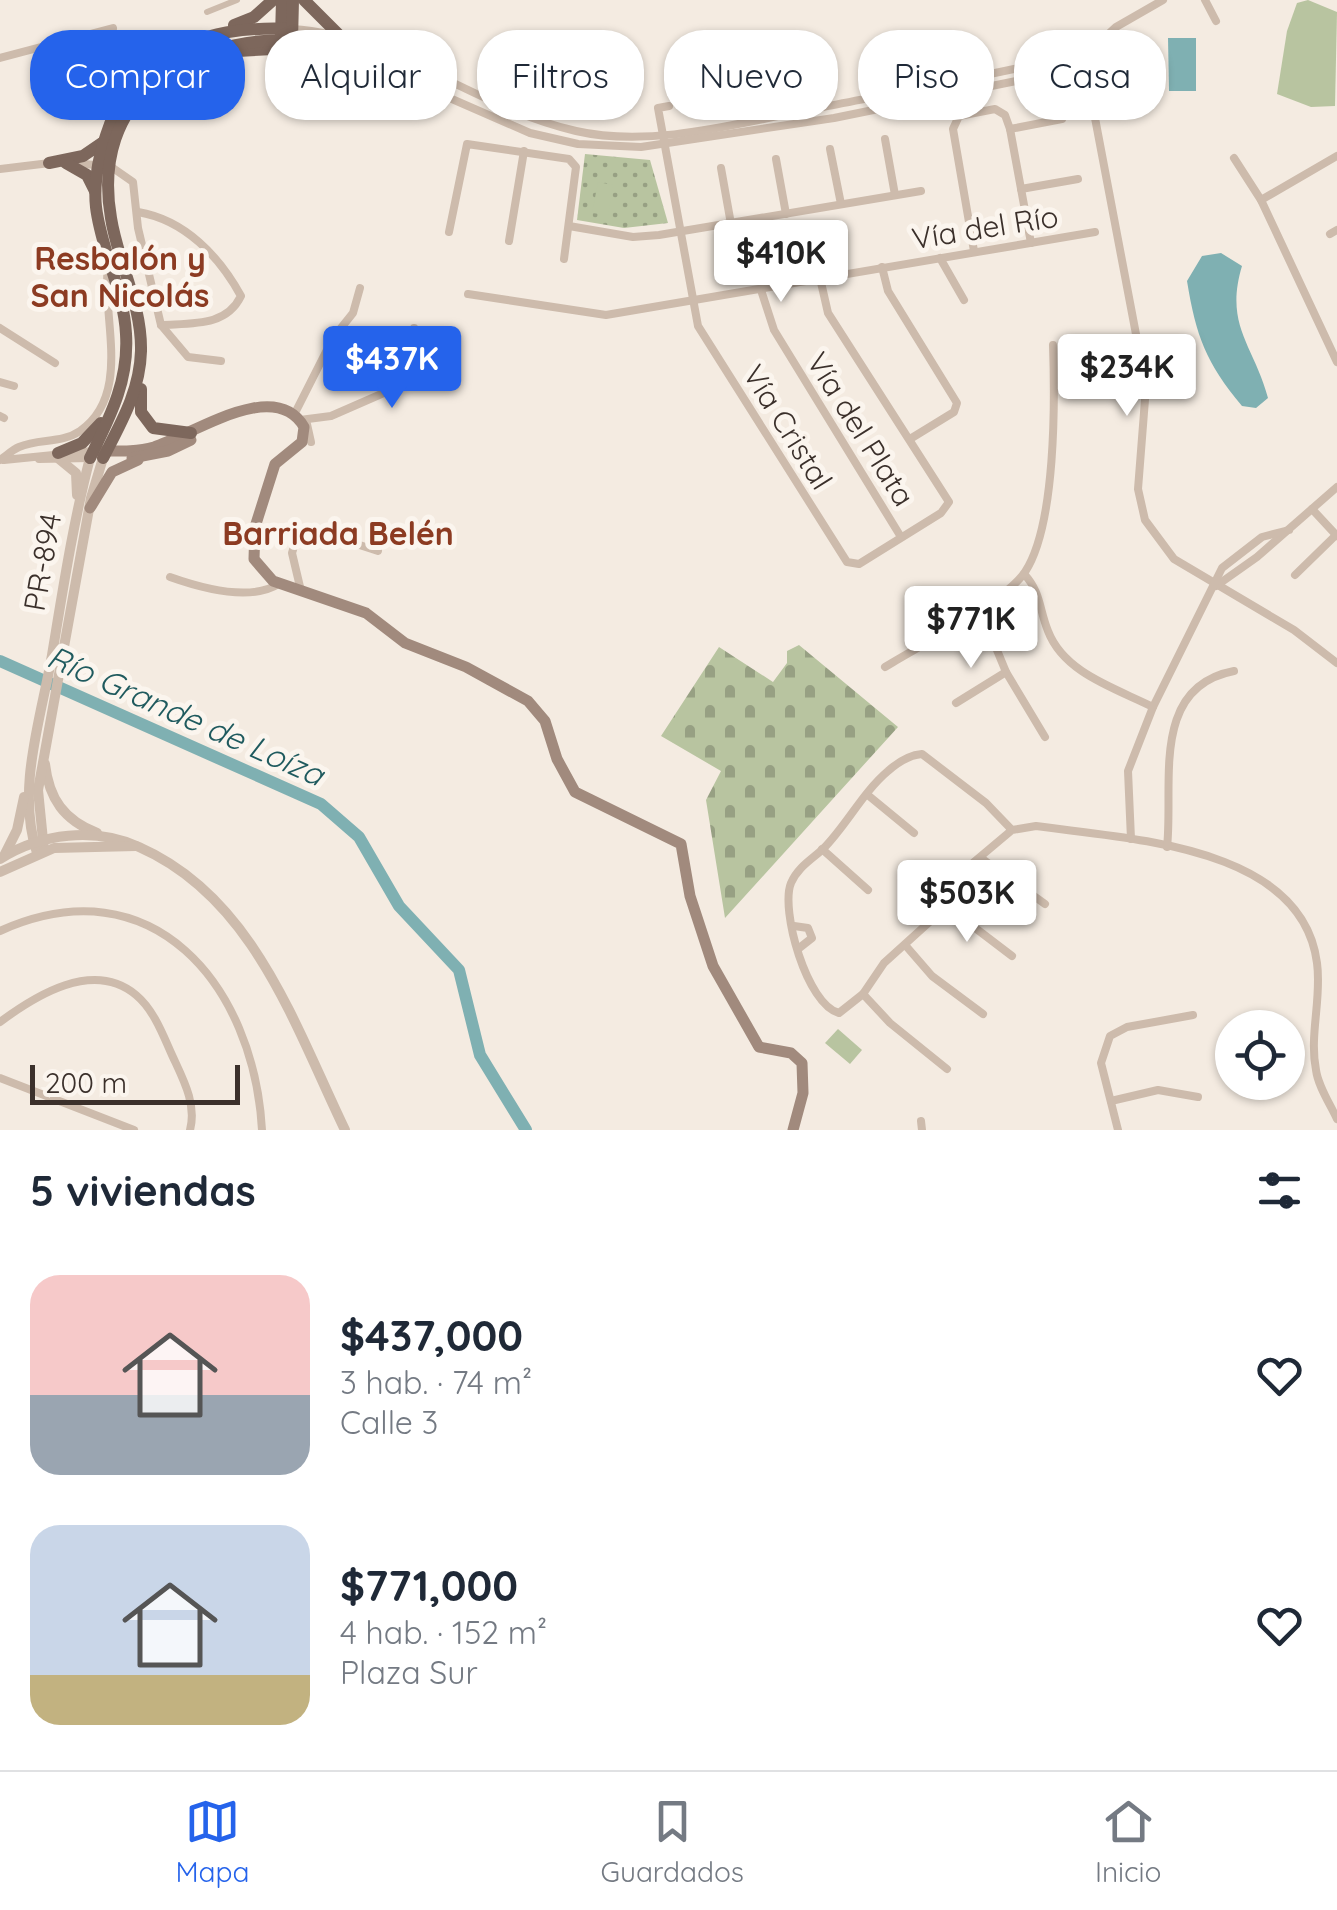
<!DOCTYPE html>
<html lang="es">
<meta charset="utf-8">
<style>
:root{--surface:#fff;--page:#f6f6f7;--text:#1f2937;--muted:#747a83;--line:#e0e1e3;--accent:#2563eb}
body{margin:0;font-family:Quicksand,sans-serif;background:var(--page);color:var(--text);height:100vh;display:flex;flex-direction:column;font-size:38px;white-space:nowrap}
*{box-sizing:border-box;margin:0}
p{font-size:32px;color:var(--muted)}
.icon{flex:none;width:55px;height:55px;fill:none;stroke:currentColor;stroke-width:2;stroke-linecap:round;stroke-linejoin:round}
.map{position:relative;height:1130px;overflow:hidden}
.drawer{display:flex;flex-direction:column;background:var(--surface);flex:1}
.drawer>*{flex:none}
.hud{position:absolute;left:30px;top:30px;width:1278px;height:90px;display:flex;gap:20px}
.tools{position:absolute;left:1215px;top:1010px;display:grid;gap:20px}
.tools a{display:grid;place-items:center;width:90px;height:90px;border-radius:50%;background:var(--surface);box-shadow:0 2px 8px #0004;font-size:50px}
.scale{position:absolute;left:30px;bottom:25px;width:210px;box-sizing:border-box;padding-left:10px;border:5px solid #3b302b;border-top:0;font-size:28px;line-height:35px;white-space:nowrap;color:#3b302b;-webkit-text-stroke:8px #fbf5ee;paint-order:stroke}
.price{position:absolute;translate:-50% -85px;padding:0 22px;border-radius:10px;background:#fff;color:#222;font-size:32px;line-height:65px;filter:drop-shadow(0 2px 5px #0008)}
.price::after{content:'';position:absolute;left:50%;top:60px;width:30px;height:22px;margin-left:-15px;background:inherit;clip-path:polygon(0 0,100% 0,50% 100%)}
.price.selected{background:var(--accent);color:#fff}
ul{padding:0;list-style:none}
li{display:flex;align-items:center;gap:30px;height:250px;padding:0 30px}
li span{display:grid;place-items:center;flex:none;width:280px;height:200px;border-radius:30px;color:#555}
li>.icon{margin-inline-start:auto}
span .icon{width:120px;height:120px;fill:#fffc;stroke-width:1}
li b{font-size:42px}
h2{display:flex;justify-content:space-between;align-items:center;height:120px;padding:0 30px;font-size:42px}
.pill{padding:0 35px;border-radius:40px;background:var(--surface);box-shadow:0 2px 8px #0004;font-size:35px;line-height:90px}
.pill.selected{background:var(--accent);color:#fff}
.tabs{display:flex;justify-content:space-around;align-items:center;height:140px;border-top:2px solid var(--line);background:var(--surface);font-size:28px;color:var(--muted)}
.tabs a{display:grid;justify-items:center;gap:5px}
.tabs .selected{color:var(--accent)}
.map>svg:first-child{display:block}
</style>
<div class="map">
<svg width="1337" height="1130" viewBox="0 0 1337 1130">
<defs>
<pattern id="cemetery-stones" width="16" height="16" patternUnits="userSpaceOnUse" patternTransform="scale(2.5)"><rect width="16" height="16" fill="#b8c4a0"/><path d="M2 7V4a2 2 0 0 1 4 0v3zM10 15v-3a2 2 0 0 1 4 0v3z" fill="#97a083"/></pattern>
<pattern id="park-dots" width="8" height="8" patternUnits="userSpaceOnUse" patternTransform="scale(2.5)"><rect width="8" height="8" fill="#b8c4a0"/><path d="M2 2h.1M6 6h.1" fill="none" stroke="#97a083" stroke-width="1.8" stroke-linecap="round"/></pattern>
</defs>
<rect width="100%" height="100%" fill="#f4ebe1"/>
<polygon fill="url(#cemetery-stones)" points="799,645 898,727 725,918 706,800 721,771 661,736 719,647 773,682 787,663 787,651"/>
<polygon fill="url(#park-dots)" points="585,154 650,160 668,223 624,228 577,220"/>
<g fill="#b8c4a0">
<polygon points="1308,0 1337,12 1335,106 1311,107 1277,94 1287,31 1297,3"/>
<polygon points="598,182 613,185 608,215 592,213"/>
<polygon points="838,1029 862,1050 850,1064 825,1043"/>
</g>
<g fill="#7fb0b2">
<polygon points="1168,38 1196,38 1196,91 1169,91"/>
<path d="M1221 253 1242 266C1224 326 1254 345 1268 398L1256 408 1242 406C1206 363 1196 336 1187 281L1202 256Z"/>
</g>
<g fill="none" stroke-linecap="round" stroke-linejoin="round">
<polyline stroke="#7fb0b2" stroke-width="12" points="0,661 321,804 359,837 399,906 459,970 480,1055 526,1130"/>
<polyline stroke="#cdbbac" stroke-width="6" points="207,12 237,0"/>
<g stroke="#cdbbac" stroke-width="8">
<polyline points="1205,0 1216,21"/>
<path d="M292 29C394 35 477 109 576 131 654 149 746 121 823 107 905 91 987 76 1068 57L1084 60"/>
<polyline points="292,48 365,61 530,133 578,144 641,147 834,118 1070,70 1116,27 1163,0"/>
<polyline points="0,58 113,28"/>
<polyline points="1084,60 1146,387 1138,489 1145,520 1174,559 1294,630 1337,663"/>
<polyline points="893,93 887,64 899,62"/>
<polyline points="669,106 658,108 698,326 847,562 859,564 941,513 949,502 828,313 820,278"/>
<polyline points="1010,129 1062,119"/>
<polyline points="885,139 895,195"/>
<polyline points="830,149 841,204"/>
<polyline points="1234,158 1261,200 1337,362"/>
<polyline points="776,159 786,214"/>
<polyline points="69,163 110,166 133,182 138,228 161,325 188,357 221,361"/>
<polyline points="721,168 731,224"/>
<polyline points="0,169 50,163"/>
<polyline points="1021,189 1078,179"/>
<polyline points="1261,200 1337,156"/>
<path d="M138 212C185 220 219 256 241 296 226 327 192 323 161 325"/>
<polyline points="569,226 633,237 659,235 921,191"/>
<polyline points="449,232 467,144 569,159 576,167 564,259"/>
<polyline points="1330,234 1337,230"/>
<polyline points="509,241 524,151"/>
<polyline points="974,251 953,129 959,116 995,109 1005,115 1010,129 1031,243"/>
<polyline points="940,258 964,300"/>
<polyline points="882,267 888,291 957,403 954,412 910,439"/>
<polyline points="761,290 774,330 901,537"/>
<polyline points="468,294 606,315 1095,232"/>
<polyline points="0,328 55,363"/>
<polyline points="0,382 14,386"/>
<polyline points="294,415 333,338 353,313 360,288"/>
<polyline points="0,416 4,418"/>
<polyline points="300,420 331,416 402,385 414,328"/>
<polyline points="307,424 311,442"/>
<polyline points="39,459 90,458"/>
<path d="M0 460C6 456 12 450 19 447 39 438 61 444 80 431 133 394 101 316 108 266"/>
<polyline points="4,460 93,451"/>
<polyline points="1312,509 1337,536"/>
<path d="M1024 574C1041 592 1039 609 1048 631 1064 673 1115 688 1153 707"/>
<polyline points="1295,575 1336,535"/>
<path d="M170 577C201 588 252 602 280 583"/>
<polyline points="1216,586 1257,557 1337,487"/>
<polyline points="301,591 292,553 296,540 341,539 378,551"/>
<polyline points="980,609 1006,672 1045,737"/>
<path d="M885 667C919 646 1005 602 1025 572 1056 525 1055 401 1053 345"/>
<polyline points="956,703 1006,672"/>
<polyline points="869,796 914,833"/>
<path d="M1012 830 986 803 922 754C910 755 897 763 888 771 863 792 846 826 823 849 811 860 798 867 791 883 780 910 807 1005 839 1013L863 994 884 963 936 916 968 867 1012 830 1036 826C1127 839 1302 845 1317 963 1322 998 1309 1035 1316 1070 1318 1086 1330 1104 1337 1119"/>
<polyline points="1131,839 1128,771 1153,707 1222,568 1262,537 1289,530"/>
<path d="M1167 847C1174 786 1149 687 1234 671"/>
<polyline points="822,849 868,890"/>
<polyline points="981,858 1045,904"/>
<polyline points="945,905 1012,956"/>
<polyline points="794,926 808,928 812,938 798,949"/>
<path d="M0 931C153 862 254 986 262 1130"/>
<polyline points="906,946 932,976 983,1014"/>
<polyline points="863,994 890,1023 947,1069"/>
<path d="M0 1022C35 996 93 959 136 995 154 1010 163 1035 172 1055 183 1079 197 1104 190 1130"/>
<polyline points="0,1078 134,1130"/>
<polyline points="1111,1101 1158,1090 1198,1097"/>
<polyline points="921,1121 922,1130"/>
<polyline points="1118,1130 1101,1063 1110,1036 1127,1027 1193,1015"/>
</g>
<g stroke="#cdbbac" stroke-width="10">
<polyline points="59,459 76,473 77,495"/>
<path d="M45 764C49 799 64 820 97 833"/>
<polyline points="44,850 38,790 91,498 103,458"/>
<path d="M37 853C16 789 41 719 52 655 63 589 73 523 90 458"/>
<polyline points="4,856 17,830 24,797"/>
<path d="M0 859C41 833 95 827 139 847 253 897 294 1024 345 1130"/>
<polyline points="0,872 54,848 136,846"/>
</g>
<g stroke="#a18a7d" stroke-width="11">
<path d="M99 451C117 451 136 452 154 447 194 434 275 377 304 427L302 442 275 464 255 527 254 559 273 581 366 613 405 643 466 667 528 701 545 721 557 759 575 792 681 844 690 896 713 966 759 1047 791 1053 802 1063 803 1093 793 1130"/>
<polyline points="132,458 168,451 191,440"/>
<polyline points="90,508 112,472 138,460"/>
</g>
<g stroke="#7d675c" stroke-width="12">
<polyline points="304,0 339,35"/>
<polyline points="234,25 254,17 273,0"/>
<polyline points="281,37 282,0"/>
<polyline points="220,52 292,48"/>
<polyline points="49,163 83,156 102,143"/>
<polyline points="66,163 87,175 95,191"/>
<polyline points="141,389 141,412 153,428 191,433"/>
<polyline points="58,453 82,443 101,423"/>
<path d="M90 458C110 417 129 381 126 334 124 291 101 250 96 207 93 178 100 151 110 124 141 46 214 25 292 29"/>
<path d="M103 458C121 423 140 391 141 351 142 304 118 263 111 218 90 97 185 38 292 40L293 0"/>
</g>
</g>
<g text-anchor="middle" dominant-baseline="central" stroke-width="10" stroke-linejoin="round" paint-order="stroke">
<g font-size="30" fill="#3b302b" stroke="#fbf5ee">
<text transform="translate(985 227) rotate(-9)">Vía del Río</text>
<text transform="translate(788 427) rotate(58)">Vía Cristal</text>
<text transform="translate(861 429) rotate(58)">Vía del Plata</text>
<text transform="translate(42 562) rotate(-80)">PR-894</text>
</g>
<g font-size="32" font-weight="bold" fill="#8c3b22" stroke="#fbf5ee">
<text x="120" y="258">Resbalón y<tspan x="120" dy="37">San Nicolás</tspan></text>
<text x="338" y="533">Barriada Belén</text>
</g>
<g font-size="32" font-style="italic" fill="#1f5a5e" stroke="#fbf5ee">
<text transform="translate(186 715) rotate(24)">Río Grande de Loíza</text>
</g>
</g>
</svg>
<div class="tools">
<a><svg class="icon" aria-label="locate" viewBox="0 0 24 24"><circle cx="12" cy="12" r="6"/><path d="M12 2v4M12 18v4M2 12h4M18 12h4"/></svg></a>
</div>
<div class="scale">200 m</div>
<b class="price" style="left:781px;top:305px">$410K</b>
<b class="price selected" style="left:392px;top:411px">$437K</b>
<b class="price" style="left:1127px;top:419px">$234K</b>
<b class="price" style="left:971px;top:671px">$771K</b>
<b class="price" style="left:967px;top:945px">$503K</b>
<div class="hud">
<a class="pill selected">Comprar</a>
<a class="pill">Alquilar</a>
<a class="pill">Filtros</a>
<a class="pill">Nuevo</a>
<a class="pill">Piso</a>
<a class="pill">Casa</a>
</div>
</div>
<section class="drawer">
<h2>5 viviendas<svg class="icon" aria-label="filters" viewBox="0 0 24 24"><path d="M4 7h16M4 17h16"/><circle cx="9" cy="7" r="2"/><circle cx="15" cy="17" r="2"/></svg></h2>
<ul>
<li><span style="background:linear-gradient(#f6c9c9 60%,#9aa5b1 0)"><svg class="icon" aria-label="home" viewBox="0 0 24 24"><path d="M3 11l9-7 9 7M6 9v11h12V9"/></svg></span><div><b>$437,000</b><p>3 hab. · 74 m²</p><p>Calle 3</p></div><svg class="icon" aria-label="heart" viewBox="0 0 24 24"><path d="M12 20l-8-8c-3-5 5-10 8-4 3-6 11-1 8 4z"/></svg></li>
<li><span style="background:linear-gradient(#c9d6e8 75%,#c2b280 0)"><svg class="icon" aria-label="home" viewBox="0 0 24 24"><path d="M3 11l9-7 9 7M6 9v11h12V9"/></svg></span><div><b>$771,000</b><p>4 hab. · 152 m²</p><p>Plaza Sur</p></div><svg class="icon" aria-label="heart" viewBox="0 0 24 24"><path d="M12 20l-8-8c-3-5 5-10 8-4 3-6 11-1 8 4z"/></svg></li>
</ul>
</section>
<nav class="tabs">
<a class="selected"><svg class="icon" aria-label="map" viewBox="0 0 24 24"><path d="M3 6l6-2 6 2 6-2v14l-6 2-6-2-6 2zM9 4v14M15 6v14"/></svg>Mapa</a>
<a><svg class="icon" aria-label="saved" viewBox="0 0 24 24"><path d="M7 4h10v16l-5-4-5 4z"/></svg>Guardados</a>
<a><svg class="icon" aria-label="home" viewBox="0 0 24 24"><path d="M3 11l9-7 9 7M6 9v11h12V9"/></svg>Inicio</a>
</nav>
